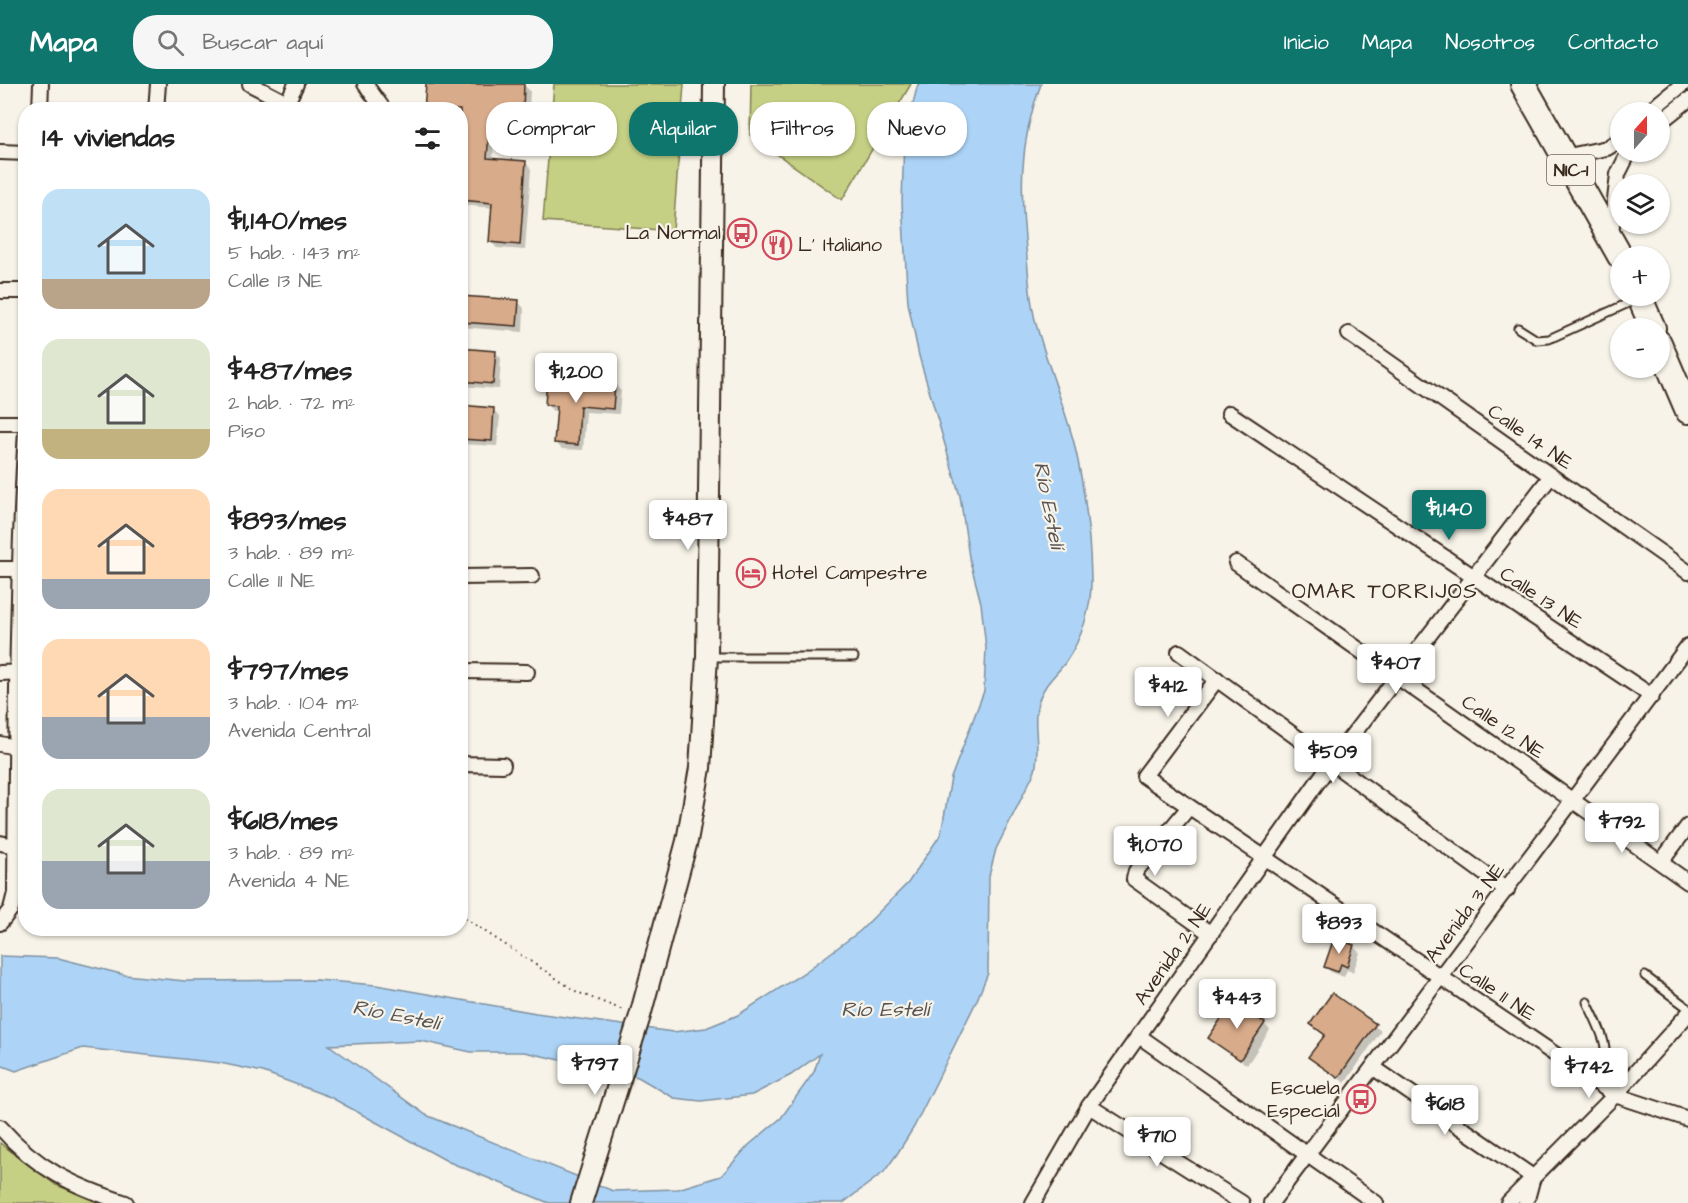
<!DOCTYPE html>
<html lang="es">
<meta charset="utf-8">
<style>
:root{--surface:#fff;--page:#f6f6f6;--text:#222;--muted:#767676;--accent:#0f766e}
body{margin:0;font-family:"Architects Daughter",sans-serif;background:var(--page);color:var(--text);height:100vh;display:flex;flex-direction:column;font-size:22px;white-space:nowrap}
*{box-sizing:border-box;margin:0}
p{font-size:20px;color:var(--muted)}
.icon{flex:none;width:33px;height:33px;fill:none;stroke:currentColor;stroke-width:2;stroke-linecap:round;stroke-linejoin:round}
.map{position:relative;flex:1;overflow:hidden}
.sheet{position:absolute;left:18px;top:18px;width:450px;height:834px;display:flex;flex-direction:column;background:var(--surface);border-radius:24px;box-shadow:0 2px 4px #0004}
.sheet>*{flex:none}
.guide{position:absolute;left:486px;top:18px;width:570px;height:54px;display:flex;gap:12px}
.needle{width:39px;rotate:21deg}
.controls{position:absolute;left:1610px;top:18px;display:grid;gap:12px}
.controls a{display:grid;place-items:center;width:60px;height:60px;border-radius:50%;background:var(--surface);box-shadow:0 2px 4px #0004;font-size:30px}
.price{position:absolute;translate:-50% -51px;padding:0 14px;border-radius:6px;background:#fff;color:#222;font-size:20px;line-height:39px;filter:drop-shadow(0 2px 3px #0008)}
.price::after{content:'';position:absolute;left:50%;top:36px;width:18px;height:14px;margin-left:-9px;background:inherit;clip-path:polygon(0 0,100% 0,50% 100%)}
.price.active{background:var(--accent);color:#fff}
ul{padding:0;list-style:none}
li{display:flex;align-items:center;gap:18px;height:150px;padding:0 24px}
li span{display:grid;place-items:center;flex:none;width:168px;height:120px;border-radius:18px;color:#555}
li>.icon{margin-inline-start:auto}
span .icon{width:72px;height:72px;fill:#fffc;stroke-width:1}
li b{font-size:26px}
h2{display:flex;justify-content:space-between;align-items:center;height:72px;padding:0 24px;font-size:26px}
.chip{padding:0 21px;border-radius:24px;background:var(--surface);box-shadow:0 2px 4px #0004;font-size:21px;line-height:54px}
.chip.active{background:var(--accent);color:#fff}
header{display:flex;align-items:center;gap:36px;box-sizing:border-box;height:84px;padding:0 30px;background:var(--accent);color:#fff}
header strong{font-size:28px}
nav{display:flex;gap:33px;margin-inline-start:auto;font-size:21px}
.search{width:420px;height:54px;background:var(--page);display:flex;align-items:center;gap:15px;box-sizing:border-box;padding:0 21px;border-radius:24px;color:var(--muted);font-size:22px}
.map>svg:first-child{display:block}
</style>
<header>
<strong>Mapa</strong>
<div class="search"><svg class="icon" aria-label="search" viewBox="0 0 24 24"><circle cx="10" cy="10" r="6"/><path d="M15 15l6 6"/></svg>Buscar aquí</div>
<nav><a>Inicio</a><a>Mapa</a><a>Nosotros</a><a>Contacto</a></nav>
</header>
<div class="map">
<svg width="1688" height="1119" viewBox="0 0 1688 1119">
<rect width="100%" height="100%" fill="#f7f3e8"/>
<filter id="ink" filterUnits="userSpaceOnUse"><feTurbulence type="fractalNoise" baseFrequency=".0167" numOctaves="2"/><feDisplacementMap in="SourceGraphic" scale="12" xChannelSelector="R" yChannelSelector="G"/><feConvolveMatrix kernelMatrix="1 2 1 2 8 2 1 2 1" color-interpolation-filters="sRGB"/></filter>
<g filter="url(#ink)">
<g fill="#c5d084" stroke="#807d51" stroke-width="1.5">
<polygon points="554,0 684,0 673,147 543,137"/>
<polygon points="751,0 911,0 842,116 750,51"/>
<polygon points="0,1059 56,1101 106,1119 0,1119"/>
</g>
<path fill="#add4f7" stroke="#7f90a0" stroke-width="1.5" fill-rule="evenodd" d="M918 0H1041C1018 60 1020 111 1027 174 1029 199 1031 226 1039 250 1050 287 1064 322 1074 359 1084 401 1090 449 1091 494 1092 523 1082 555 1065 579 1055 592 1044 600 1039 616 1031 638 1041 661 1035 687L996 765 989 792 988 889 977 916 914 1043 897 1070 884 1088 843 1119H549L449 1078 330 1013 263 988 220 979 83 964 16 987 0 981V872L58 874 125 891 185 897 317 896 376 901 536 929 673 948 706 944 738 931 805 888 860 847 908 799 941 750 951 694 984 607 986 564 981 519 969 473 960 412 919 272 908 219 902 119 904 54ZM421 957 471 968H524L638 993 674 1014 701 1017 752 1011 791 991 820 970 814 988 781 1034 749 1061 721 1092 678 1105 613 1107 426 1031 329 961Z"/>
<g fill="#0003">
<polygon points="428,0 512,0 524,1 530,7 527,59 494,56 493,76 525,78 531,85 525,166 497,164 491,158 494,124 460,121 460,26"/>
<polygon points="460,213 518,218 524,224 523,248 460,243"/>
<polygon points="460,266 495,268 501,274 499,305 460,302"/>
<polygon points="614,300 621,307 619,330 586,328 583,366 562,365 555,358 558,327 553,327 547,321"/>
<polygon points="460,323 493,326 500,332 497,362 460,360"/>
<polygon points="1335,856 1354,863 1360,869 1353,888 1347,886 1344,893 1331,888 1325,882"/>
<polygon points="1333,911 1381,947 1345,999 1310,973 1326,952 1312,940"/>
<polygon points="1264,940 1270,946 1247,981 1210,954"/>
</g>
<g fill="#d8ab8a" stroke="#3b2a1e" stroke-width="1.5">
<polygon points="426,0 524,0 522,53 489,51 487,74 526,77 520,161 489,158 492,119 460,116 460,26 424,26"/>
<polygon points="460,212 519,216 517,242 460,238"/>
<polygon points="460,264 496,267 493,300 460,297"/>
<polygon points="547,294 615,299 613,325 580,322 578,361 554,359 557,322 545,321"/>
<polygon points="460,321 494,324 492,357 460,355"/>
<polygon points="1334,854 1354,861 1347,883 1341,880 1338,888 1324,883"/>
<polygon points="1332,909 1376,940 1338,994 1308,973 1325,951 1310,940"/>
<polygon points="1233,917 1265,939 1240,976 1208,954"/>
</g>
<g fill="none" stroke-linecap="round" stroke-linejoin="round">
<g stroke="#3b2a1e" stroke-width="11">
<g id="lane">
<polyline points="1518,244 1537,256 1549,255 1635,216"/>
<polyline points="710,573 854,573"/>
<polyline points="1645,892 1688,924"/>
<path d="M1587 918C1603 951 1612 965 1600 1001"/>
</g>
</g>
<g stroke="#3b2a1e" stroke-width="18">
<g id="street">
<polyline points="250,0 287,19"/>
<polyline points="365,0 384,26"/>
<polyline points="284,25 296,0"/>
<polyline points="40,26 41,0"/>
<polyline points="156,26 158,0"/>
<polyline points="1648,28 1683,0"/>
<polyline points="1659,39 1688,16"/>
<polyline points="0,68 26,69"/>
<polyline points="1564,73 1607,64 1620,56"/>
<polyline points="1611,150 1618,90 1629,68"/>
<polyline points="0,207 26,207"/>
<polyline points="1349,250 1688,488"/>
<polyline points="1229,329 1652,612"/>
<polyline points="0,339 26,339"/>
<polyline points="1236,479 1688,798"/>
<polyline points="0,485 25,485"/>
<polyline points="460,493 532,492"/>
<polyline points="1179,568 1507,806"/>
<polyline points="460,587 527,588"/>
<polyline points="0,589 26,588"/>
<polyline points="1217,595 1144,692 1615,1011 1688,1035"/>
<polyline points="0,660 16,663"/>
<polyline points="460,680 503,681"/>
<polyline points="1189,723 1136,787 1134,795 1211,850"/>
<polyline points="0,759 26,764"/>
<polyline points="1661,778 1688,742"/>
<path d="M0 839 11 825 15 809C16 654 17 500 26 346"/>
<polyline points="1139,952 1376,1119"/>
<polyline points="1374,984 1533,1093 1526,1119"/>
<polyline points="1089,1022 1242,1119"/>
<path d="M0 1043C37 1085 73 1102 126 1119"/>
<polyline points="1033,1119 1089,1022 1331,679 1551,392"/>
<polyline points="1271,1119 1688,562"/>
<polyline points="1508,1119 1615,1011 1688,930"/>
</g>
</g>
<g stroke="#3b2a1e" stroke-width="24">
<polyline id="secondary" points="581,1119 640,932 687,757 700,684 707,573 714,0"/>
</g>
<g stroke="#3b2a1e" stroke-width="28">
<g id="highway">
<polyline points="1523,0 1620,172"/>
<polyline points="1639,212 1653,244"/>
<polyline points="1659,259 1688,327"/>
</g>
</g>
<polyline stroke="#3b2a1e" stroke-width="2" stroke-dasharray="1.5 4.5" stroke-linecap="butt" points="460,831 577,908 623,926"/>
<use href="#lane" stroke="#f7f3e8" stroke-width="7"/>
<use href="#street" stroke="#f7f3e8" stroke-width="14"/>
<use href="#secondary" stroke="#f7f3e8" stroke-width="20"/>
<use href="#highway" stroke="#f7f3e8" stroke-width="24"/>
</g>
</g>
<defs>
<g id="bus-ring" transform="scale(1.5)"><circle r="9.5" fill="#f7f3e8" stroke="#d1495b" stroke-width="1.5"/><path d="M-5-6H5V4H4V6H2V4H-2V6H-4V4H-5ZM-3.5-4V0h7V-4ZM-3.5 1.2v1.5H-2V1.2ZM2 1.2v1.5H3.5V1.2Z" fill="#d1495b"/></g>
<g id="restaurant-ring" transform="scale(1.5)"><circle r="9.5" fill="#f7f3e8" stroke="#d1495b" stroke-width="1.5"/><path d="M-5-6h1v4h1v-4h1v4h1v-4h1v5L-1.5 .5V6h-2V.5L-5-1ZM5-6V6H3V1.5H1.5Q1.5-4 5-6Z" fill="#d1495b"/></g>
<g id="hotel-ring" transform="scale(1.5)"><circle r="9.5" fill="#f7f3e8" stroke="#d1495b" stroke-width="1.5"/><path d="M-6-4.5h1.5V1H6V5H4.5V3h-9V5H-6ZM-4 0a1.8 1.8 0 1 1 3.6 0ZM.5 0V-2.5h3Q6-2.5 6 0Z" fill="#d1495b"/></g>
</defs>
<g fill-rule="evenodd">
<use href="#bus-ring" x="742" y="149"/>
<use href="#restaurant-ring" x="777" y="161"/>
<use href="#hotel-ring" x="751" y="489"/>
<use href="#bus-ring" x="1361" y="1015"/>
</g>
<g text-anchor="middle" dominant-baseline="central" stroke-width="4.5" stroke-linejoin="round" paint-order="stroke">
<rect fill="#f7f3e8" stroke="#73665b" stroke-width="1.5" x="1547" y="71" width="48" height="30" rx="4.5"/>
<g font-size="18" font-weight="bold" fill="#3b2a1e">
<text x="1571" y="86">NIC-1</text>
</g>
<g font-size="20" fill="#3b2a1e" stroke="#f7f3e8" text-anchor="end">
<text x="721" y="149">La Normal</text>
<text x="798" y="161" text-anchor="start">L' Italiano</text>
<text x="772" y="489" text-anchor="start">Hotel Campestre</text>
<text x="1340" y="1004">Escuela<tspan x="1340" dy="23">Especial</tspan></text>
</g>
<g font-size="20" fill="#3b2a1e" stroke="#f7f3e8">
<text transform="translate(1530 353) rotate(35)">Calle 14 NE</text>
<text transform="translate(1541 514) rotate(34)">Calle 13 NE</text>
<text transform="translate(1503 643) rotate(35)">Calle 12 NE</text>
<text transform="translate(1465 829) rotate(-53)">Avenida 3 NE</text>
<text transform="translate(1173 870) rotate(-55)">Avenida 2 NE</text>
<text transform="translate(1497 908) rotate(34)">Calle 11 NE</text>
</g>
<g font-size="21" font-style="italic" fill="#585454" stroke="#f7f3e8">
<text transform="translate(1049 421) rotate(79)">Río Estelí</text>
<text x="885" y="925">Río Estelí</text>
<text transform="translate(396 931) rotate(11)">Río Estelí</text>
</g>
<g font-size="21" letter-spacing="1.5" fill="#3b2a1e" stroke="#f7f3e8">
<text x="1385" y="507">OMAR TORRIJOS</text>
</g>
</g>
</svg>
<div class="controls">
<a><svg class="needle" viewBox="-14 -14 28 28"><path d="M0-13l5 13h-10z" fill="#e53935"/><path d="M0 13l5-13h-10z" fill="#767676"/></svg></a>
<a><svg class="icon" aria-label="layers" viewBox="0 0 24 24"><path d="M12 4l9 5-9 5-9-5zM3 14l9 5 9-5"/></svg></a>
<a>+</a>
<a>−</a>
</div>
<b class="price" style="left:576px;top:320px">$1,200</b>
<b class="price active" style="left:1449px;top:457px">$1,140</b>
<b class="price" style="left:688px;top:467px">$487</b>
<b class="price" style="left:1396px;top:611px">$407</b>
<b class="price" style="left:1168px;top:634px">$412</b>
<b class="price" style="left:1333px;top:700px">$509</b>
<b class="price" style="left:1622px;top:770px">$792</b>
<b class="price" style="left:1155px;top:793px">$1,070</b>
<b class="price" style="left:1339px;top:871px">$893</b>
<b class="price" style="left:1237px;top:946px">$443</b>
<b class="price" style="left:595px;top:1012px">$797</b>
<b class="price" style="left:1589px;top:1015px">$742</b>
<b class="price" style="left:1445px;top:1052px">$618</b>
<b class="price" style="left:1157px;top:1084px">$710</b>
<div class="guide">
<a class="chip">Comprar</a>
<a class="chip active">Alquilar</a>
<a class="chip">Filtros</a>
<a class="chip">Nuevo</a>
</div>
<section class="sheet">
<h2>14 viviendas<svg class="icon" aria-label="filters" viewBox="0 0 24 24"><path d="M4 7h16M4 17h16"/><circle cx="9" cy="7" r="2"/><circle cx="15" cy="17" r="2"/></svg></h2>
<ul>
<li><span style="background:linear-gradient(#bfe0f5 75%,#b9a48a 0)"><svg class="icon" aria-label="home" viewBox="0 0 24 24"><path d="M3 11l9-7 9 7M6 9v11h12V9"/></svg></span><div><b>$1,140/mes</b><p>5 hab. · 143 m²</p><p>Calle 13 NE</p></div></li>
<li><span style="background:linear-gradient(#dfe7d0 75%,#c2b280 0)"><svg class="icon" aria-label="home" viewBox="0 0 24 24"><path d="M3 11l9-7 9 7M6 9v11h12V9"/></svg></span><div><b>$487/mes</b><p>2 hab. · 72 m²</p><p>Piso</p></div></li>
<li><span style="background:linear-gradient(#ffd9b3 75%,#9aa5b1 0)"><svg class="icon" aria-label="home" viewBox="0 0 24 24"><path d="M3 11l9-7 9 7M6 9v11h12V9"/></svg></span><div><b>$893/mes</b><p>3 hab. · 89 m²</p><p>Calle 11 NE</p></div></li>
<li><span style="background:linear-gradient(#ffd9b3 65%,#9aa5b1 0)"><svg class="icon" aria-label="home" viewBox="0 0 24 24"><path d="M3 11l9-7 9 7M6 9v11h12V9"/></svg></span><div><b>$797/mes</b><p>3 hab. · 104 m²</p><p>Avenida Central</p></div></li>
<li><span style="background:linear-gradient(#dfe7d0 60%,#9aa5b1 0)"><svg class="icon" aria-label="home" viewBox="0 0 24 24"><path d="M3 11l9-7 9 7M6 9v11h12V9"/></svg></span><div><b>$618/mes</b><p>3 hab. · 89 m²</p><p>Avenida 4 NE</p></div></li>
</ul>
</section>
</div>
